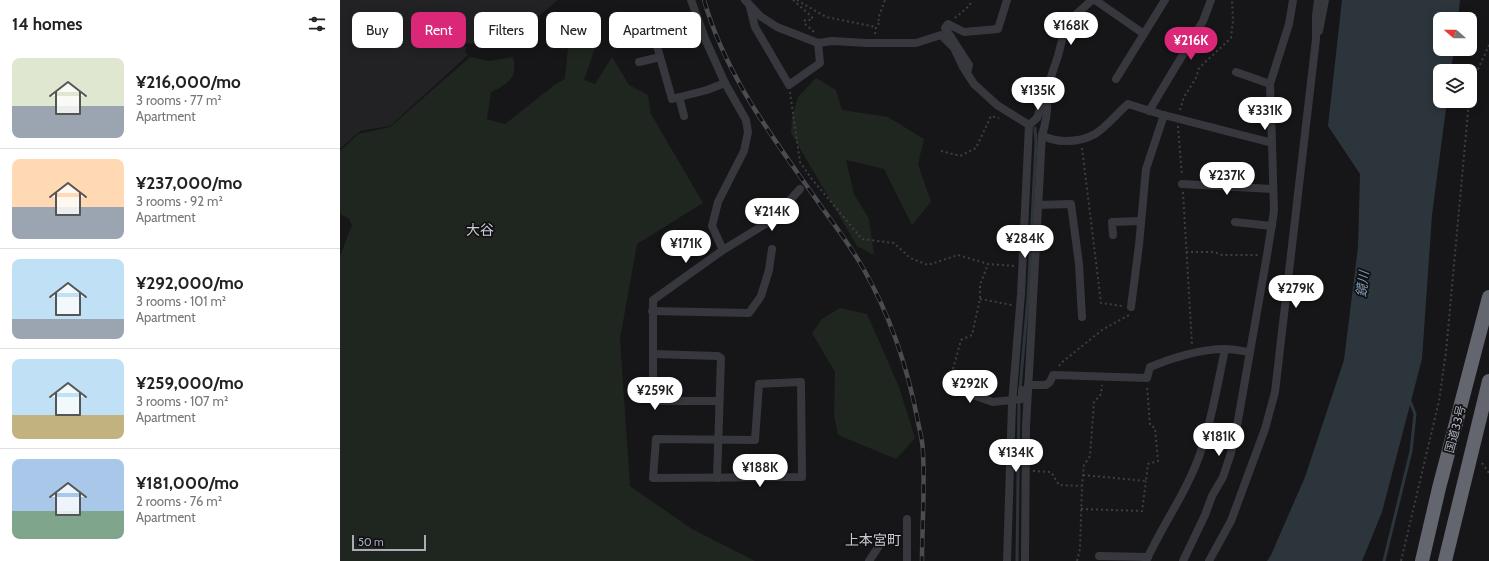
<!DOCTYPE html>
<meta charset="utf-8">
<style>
:root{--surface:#fff;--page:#f6f6f6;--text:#222;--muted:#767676;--line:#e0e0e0;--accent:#db2777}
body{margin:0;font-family:Cabin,"Noto Sans JP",sans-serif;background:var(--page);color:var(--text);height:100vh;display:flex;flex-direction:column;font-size:15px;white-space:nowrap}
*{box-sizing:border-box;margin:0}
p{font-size:13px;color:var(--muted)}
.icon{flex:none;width:22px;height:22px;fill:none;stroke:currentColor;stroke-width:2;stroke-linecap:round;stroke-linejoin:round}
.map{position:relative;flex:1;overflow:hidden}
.details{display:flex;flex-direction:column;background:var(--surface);width:340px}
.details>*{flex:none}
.top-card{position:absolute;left:12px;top:12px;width:380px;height:36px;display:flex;gap:8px}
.needle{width:26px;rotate:290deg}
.controls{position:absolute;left:1093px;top:12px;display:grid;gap:8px}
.controls a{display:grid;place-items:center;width:44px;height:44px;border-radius:8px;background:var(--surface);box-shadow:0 2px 10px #0003;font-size:20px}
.scale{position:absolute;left:12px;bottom:10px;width:74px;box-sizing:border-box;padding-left:4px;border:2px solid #a8adb8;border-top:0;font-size:11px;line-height:14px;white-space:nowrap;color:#a8adb8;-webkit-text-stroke:3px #111113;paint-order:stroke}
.price{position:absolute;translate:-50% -34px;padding:0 9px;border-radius:14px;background:#fff;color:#222;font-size:13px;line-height:26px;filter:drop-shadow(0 1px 2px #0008)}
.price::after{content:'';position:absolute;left:50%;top:24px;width:12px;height:9px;margin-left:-6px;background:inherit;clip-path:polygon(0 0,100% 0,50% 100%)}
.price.active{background:var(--accent);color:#fff}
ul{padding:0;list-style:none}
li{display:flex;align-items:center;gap:12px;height:100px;padding:0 12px}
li+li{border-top:1px solid var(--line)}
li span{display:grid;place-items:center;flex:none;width:112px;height:80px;border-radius:8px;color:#555}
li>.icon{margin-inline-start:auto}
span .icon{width:48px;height:48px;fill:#fffc;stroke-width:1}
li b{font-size:17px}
h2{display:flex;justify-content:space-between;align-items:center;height:48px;padding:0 12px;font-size:17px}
.chip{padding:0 14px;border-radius:8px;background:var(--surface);box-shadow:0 2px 10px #0003;font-size:14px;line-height:36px}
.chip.active{background:var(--accent);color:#fff}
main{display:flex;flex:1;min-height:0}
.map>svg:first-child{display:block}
</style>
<main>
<section class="details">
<h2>14 homes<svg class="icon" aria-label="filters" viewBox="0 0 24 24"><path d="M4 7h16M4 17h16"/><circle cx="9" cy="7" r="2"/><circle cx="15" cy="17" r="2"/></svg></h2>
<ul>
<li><span style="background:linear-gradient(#dfe7d0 60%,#9aa5b1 0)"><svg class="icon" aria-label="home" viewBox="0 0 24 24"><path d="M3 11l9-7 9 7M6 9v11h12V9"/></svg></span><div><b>¥216,000/mo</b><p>3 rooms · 77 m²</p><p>Apartment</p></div></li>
<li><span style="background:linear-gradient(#ffd9b3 60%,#9aa5b1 0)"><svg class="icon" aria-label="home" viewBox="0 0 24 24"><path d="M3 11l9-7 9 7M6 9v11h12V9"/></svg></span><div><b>¥237,000/mo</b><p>3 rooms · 92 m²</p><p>Apartment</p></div></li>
<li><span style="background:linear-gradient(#bfe0f5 75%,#9aa5b1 0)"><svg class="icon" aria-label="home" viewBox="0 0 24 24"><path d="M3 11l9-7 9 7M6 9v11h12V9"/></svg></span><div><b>¥292,000/mo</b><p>3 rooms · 101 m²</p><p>Apartment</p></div></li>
<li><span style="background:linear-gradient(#bfe0f5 70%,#c2b280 0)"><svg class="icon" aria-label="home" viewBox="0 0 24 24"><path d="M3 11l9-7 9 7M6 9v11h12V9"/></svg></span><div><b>¥259,000/mo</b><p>3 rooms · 107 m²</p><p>Apartment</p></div></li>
<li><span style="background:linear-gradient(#a9c7e8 65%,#7fa58c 0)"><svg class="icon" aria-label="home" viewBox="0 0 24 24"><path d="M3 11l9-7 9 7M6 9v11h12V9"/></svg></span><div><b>¥181,000/mo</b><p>2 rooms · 76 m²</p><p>Apartment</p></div></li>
</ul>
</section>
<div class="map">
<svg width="1149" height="561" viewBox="0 0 1149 561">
<rect width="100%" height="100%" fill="#161618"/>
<polygon fill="#222225" points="0,0 218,0 198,17 164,38 145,45 126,43 124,47 127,47 125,52 128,55 50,126 20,131 0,149"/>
<g fill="#1e261f">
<path d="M243 24 251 27 258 39 244 80 255 84 272 57 289 85 308 95 311 114 363 203 297 244 280 339 290 486 352 529 415 561H0V256L12 225 9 219 0 214V151L18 134 50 127 130 57 149 61 173 57C178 78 168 84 151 92L147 119 165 124 213 86 225 79 229 36 234 27Z"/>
<polygon points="476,78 496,90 502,110 548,117 584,139 578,164 591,202 572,225 544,169 506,160 514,194 529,219 534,255 517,246 451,133 452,117 458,97"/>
<polygon points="500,308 527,314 559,387 575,438 556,459 498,435 494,415 495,372 472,333 482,319"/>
</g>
<polygon fill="#2c353c" points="1002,0 1120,0 1118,19 1100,19 1100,49 1114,49 1111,71 1100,71 1100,101 1107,101 1092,215 1082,359 1042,512 1022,561 927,561 931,555 965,477 1004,360 1018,247 1020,174 988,126"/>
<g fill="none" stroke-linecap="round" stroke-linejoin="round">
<g stroke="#2c353c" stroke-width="3">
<polyline points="680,389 688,298 696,143 695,128"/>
<polyline points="677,561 679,401"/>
<polyline points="1044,561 1071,451 1075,414 1070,401"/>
</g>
<g stroke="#3d3f44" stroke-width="2" stroke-dasharray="2 3" stroke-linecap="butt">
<polyline points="453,0 472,17 472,20 465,20 464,23 474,32"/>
<polyline points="457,0 486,17 536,27"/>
<polyline points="615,18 630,5 631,0"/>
<polyline points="535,34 536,27 540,22 538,19 545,0"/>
<polyline points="450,92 460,162 471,178 522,239 554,243 570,258 588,265 618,255 648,264 675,266"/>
<polyline points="1130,93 1134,78 1149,45"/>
<polyline points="840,110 844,97 856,78 859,68 891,38 893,20 892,0"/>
<polyline points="838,126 842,176"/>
<polyline points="742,148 761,303 782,306"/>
<polyline points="601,151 620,156 636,148 651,116 659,118"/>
<polyline points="843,192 852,345"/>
<polyline points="846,252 874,252 882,255 918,255"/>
<polyline points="640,299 672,305"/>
<polyline points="719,366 721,363 762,330 789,315"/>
<polyline points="613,369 621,340 632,335 640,299 640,285 648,264"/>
<polyline points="1142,463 1149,473"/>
<polyline points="693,471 711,472 719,485 741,486"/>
<polyline points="743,475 806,481 808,464 818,461 815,428 810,425 807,386"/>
<polyline points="741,509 802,511 806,481"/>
<polyline points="737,561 740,549 742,486 744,465 750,456 754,402 761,394 762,385"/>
<polyline points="1061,561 1099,401 1106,352 1129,101"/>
</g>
<g stroke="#37383d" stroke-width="8">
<polyline points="351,0 366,41 385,83 406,120 408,132 404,151 378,202 372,226 383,250 313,300 313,354 378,356 381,358 377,478"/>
<polyline points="405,0 420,16 437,27 478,43 492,41 527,43 576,43 601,35 614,48 623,67 634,84 657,105 689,125"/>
<polyline points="755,0 804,34"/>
<polyline points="410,7 415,27 449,85 480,63 478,43"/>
<polyline points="979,31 985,0"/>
<polyline points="317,46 332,99 367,90 385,83"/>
<polyline points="299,62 320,57"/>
<polyline points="896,72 930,84 932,143"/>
<polyline points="627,73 629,65 605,28 608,24 624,32 658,29 667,0"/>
<polyline points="776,79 825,0"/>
<polyline points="930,84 949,24 953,0"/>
<polyline points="339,97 344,116"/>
<polyline points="809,111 863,21 871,0"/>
<path d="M702 135C710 140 717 141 726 141 759 141 766 123 788 104L820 114 932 143 934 211 927 255 897 426 891 453 883 477 872 496 865 515 843 561"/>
<polyline points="842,184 933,189"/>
<polyline points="698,205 731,204 739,264 742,317"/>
<polyline points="895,222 932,226"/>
<polyline points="773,235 772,222 801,221"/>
<polyline points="383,250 432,220 460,189"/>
<polyline points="791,307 799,245 806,169 824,115"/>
<polyline points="312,311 409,313 421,296 429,270 432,249"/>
<polyline points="313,354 313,401 379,401"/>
<polyline points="611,376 613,388 653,402 682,399 682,390"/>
<polygon points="461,382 462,477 313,478 316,439 415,440 419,384"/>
<path d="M688 385H706L710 382 713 375H715L807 378 810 367C831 358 861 349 885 349 893 349 902 351 910 352"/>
<polyline points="567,519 567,561"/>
<polyline points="759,556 808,557"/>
<polyline points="529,561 541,543"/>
<polyline points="667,561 672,404 681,294 689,125 697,118 718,56 724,32 731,19 752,0"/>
<path d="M685 561 686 427 702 135C707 120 708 107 707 92"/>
<path d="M806 561C823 524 848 490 861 451 872 419 878 382 885 349"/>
<polyline points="869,561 891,521 925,429 935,392 976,39 976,16 978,0"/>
</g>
<g stroke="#63666e" stroke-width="14">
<polyline points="1082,561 1099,488 1149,297"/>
<polyline points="1105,561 1149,381"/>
</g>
<g stroke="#4a4c52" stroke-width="4.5">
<path id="rail" d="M364 0C386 78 437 143 483 209 497 228 511 247 523 268 550 315 568 369 578 422 580 432 583 442 583 453 585 489 582 525 582 561"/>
</g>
<use href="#rail" stroke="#111113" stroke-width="3" stroke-dasharray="9" stroke-linecap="butt"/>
</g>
<g text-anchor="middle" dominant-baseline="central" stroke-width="3.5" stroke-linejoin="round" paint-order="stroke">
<g font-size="12" fill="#a8adb8" stroke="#111113">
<text transform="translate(1115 429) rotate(-75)">国道33号</text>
</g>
<g font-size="13" font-style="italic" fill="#7f9bb3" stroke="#111113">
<text transform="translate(1022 284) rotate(-83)">鏡川</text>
</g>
<g font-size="14" fill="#c9ccd4" stroke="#111113">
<text x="140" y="230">大谷</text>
<text x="533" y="540">上本宮町</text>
</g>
</g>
</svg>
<div class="controls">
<a><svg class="needle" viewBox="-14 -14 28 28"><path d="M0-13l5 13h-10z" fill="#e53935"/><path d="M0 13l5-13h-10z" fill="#767676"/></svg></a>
<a><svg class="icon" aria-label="layers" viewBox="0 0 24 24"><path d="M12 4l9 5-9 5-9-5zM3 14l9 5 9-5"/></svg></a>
</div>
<div class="scale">50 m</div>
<b class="price" style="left:731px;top:46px">¥168K</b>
<b class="price active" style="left:851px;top:61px">¥216K</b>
<b class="price" style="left:698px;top:111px">¥135K</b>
<b class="price" style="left:925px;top:131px">¥331K</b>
<b class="price" style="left:887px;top:196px">¥237K</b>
<b class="price" style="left:432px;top:232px">¥214K</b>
<b class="price" style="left:685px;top:259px">¥284K</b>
<b class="price" style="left:346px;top:264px">¥171K</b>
<b class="price" style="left:956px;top:309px">¥279K</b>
<b class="price" style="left:630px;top:404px">¥292K</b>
<b class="price" style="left:315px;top:411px">¥259K</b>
<b class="price" style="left:879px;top:457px">¥181K</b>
<b class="price" style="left:676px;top:473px">¥134K</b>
<b class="price" style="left:420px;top:488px">¥188K</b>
<div class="top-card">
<a class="chip">Buy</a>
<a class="chip active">Rent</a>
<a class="chip">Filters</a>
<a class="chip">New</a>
<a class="chip">Apartment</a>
</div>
</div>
</main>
